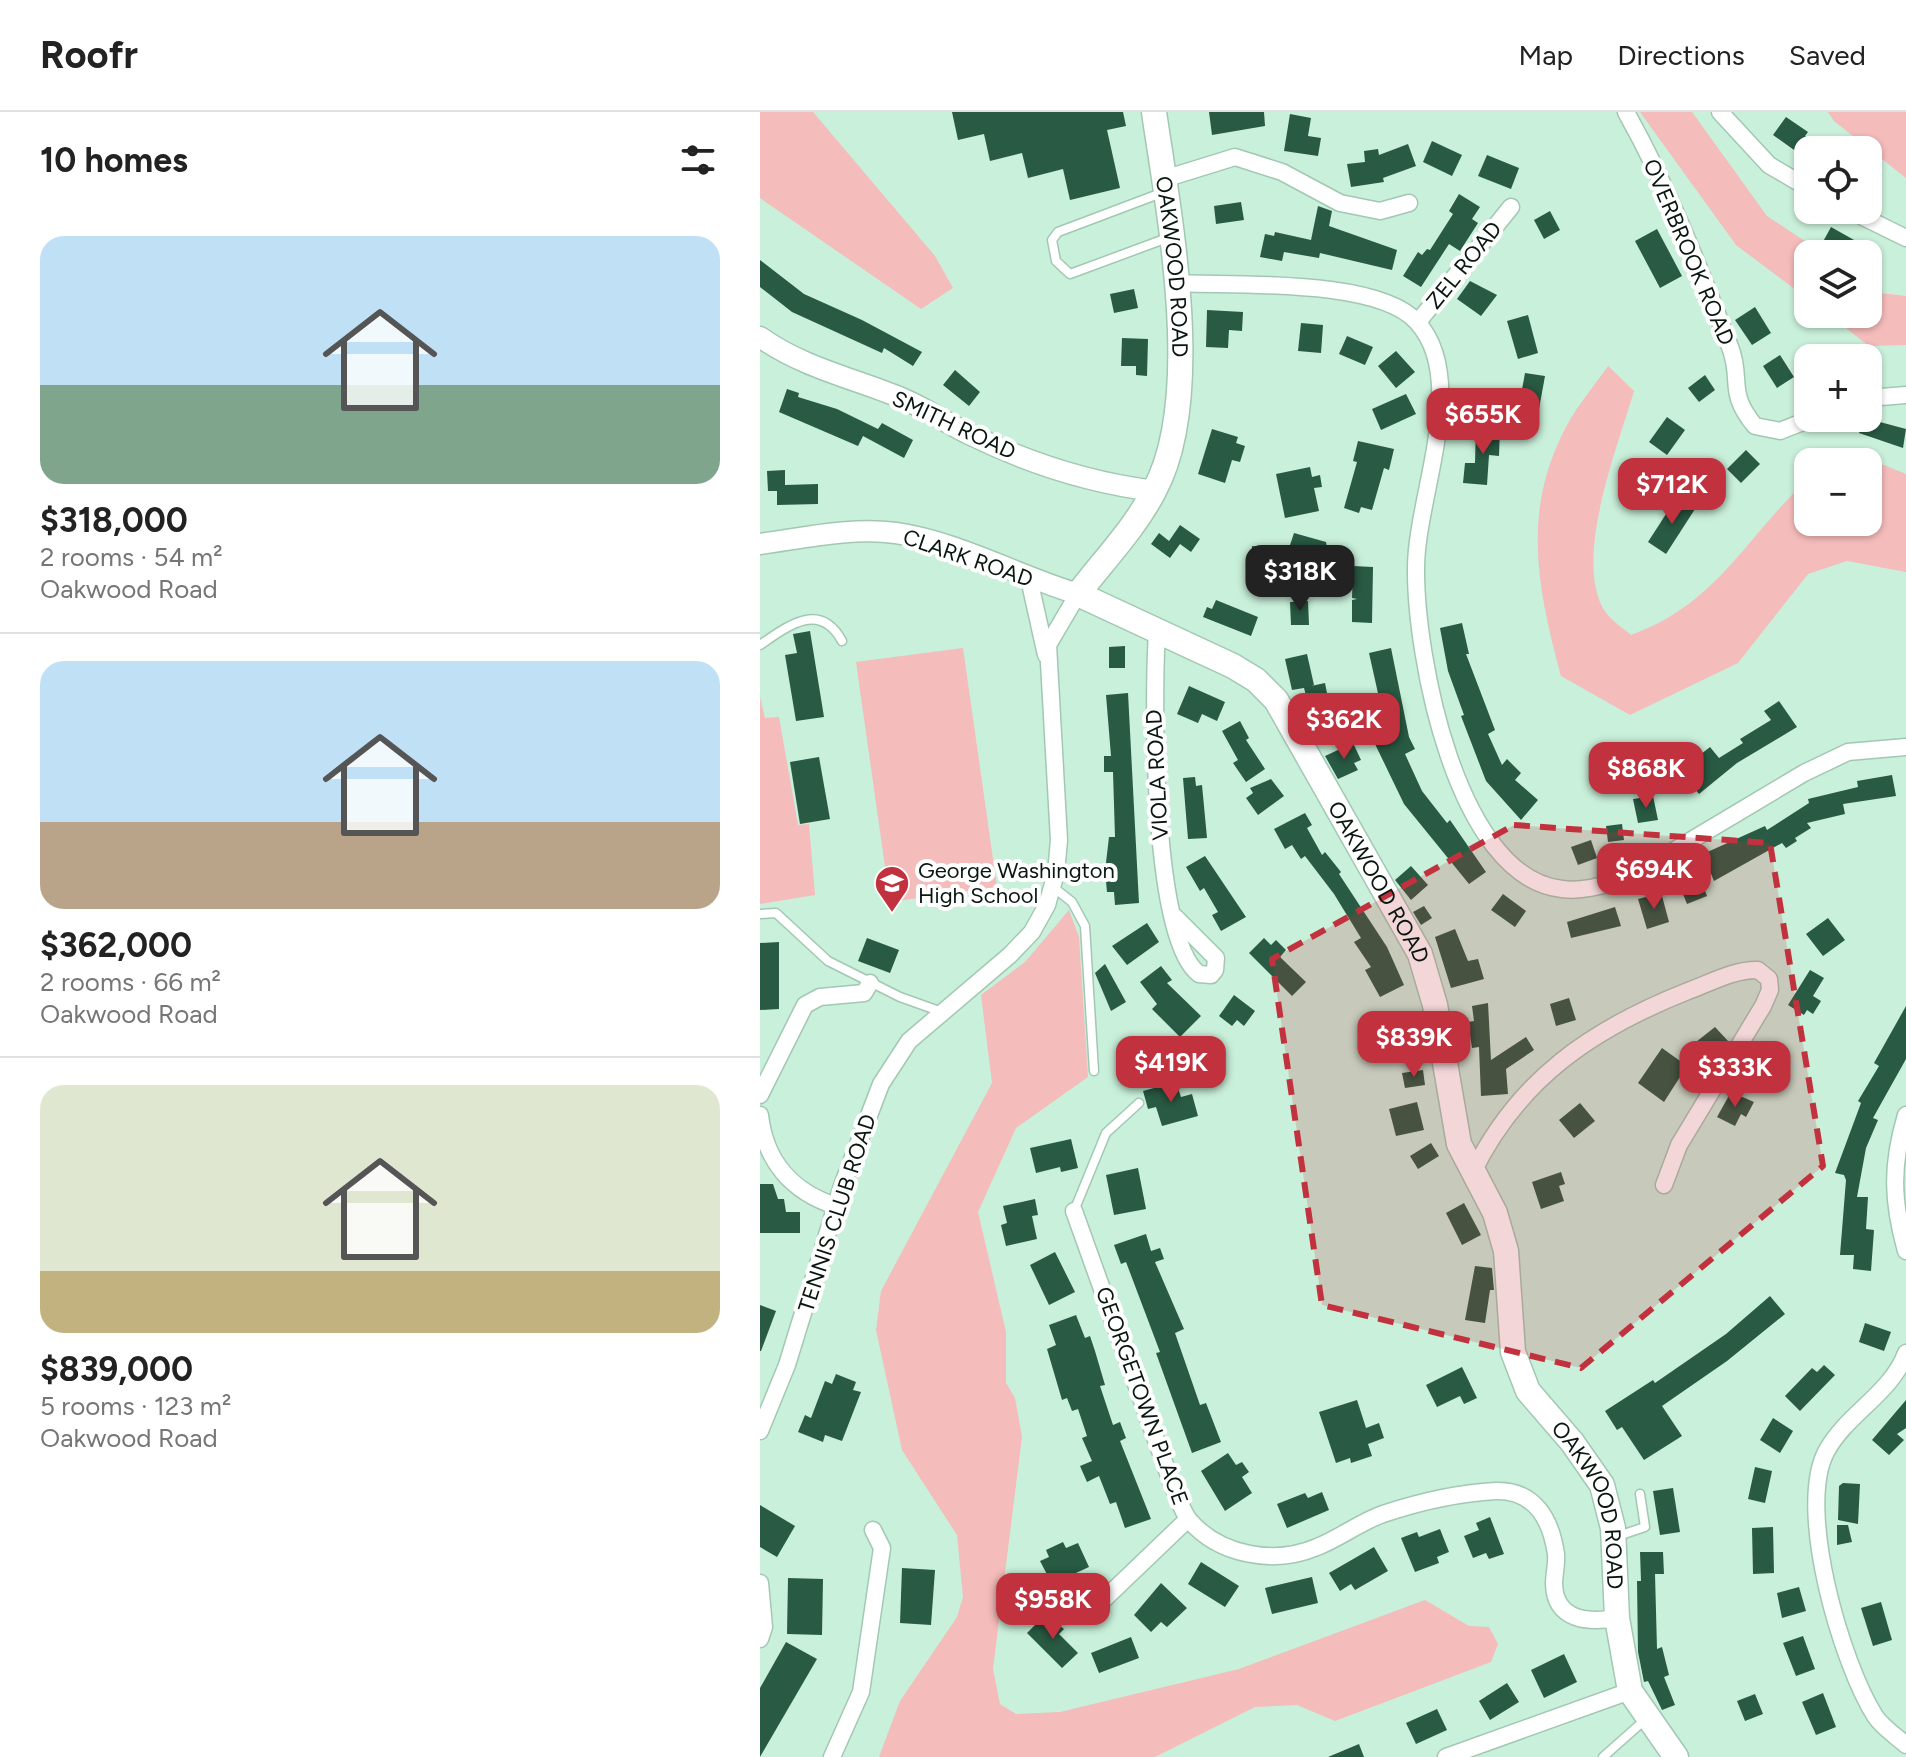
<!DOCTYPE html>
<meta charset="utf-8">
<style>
:root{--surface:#fff;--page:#f6f6f6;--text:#222;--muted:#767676;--line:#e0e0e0;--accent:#c2323e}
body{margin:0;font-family:Figtree,sans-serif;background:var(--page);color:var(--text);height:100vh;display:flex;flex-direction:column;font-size:30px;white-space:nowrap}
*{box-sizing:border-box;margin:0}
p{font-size:26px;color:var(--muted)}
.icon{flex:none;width:44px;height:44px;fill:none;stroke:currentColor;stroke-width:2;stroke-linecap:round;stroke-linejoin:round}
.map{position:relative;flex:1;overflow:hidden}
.panel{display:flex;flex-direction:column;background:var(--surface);width:760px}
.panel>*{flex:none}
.controls{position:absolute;left:1034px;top:24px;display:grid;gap:16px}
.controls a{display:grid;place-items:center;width:88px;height:88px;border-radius:16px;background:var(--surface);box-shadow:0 2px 6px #0004;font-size:40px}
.price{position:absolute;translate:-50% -68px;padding:0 18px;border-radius:16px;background:var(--accent);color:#fff;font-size:26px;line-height:52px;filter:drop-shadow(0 2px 4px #0008)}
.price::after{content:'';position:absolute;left:50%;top:48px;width:24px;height:18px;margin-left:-12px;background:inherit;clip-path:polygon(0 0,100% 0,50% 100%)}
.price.current{background:#222;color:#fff}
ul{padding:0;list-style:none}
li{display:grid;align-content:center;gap:16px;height:424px;padding:0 40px}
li+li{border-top:2px solid var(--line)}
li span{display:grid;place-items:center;height:248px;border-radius:24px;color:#555}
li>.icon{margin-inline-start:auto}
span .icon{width:144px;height:144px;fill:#fffc;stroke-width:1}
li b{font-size:34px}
h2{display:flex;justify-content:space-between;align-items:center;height:96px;padding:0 40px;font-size:34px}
header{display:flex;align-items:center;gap:48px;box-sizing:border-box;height:112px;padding:0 40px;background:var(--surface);border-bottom:2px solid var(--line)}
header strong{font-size:38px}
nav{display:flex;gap:44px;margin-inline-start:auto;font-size:28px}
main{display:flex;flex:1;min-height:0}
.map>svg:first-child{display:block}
</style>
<header>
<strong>Roofr</strong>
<nav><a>Map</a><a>Directions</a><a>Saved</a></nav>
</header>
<main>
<section class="panel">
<h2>10 homes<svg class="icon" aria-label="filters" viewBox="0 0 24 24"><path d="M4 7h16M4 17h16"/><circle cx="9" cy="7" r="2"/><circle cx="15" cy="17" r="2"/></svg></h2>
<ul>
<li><span style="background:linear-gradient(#bfe0f5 60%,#7fa58c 0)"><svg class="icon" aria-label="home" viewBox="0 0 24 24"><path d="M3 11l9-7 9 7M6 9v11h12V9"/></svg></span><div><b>$318,000</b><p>2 rooms · 54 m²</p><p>Oakwood Road</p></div></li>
<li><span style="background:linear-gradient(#bfe0f5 65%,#b9a48a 0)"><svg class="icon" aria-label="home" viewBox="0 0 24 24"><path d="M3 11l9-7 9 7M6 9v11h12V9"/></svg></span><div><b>$362,000</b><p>2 rooms · 66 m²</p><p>Oakwood Road</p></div></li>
<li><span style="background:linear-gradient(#dfe7d0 75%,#c2b280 0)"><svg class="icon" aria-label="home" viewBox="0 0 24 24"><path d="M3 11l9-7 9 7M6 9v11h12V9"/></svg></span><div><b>$839,000</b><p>5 rooms · 123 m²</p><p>Oakwood Road</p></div></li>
</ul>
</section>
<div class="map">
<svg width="1146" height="1645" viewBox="0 0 1146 1645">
<rect width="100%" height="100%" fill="#c9f0da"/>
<g fill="#f4bcba">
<polygon points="0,0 53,0 175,144 193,176 161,197 0,86"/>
<polygon points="880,0 932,0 1007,104 1064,142 1048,142 1048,187 976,133"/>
<polygon points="1068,0 1146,0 1146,66 1074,9"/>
<polygon points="1108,172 1121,181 1146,184 1146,233 1109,234 1068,202 1108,202"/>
<path d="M848 254 874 279C858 334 813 446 844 498 849 507 863 516 871 523 957 492 985 426 1048 367V410H1108V350H1075L1094 341 1146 362V460L1087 449 1048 462 978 551 870 603 801 564C779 482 762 406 801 325 812 300 832 277 848 254Z"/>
<polygon points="203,536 237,775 130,790 96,550"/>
<polygon points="0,585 5,606 19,605 38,713 49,712 55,783 0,792"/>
<polygon points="309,798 319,825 328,965 256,1016 218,1100 246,1220 246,1271 255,1286 262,1325 233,1557 240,1592 256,1602 300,1600 479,1557 665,1488 709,1514 729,1515 738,1532 731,1550 575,1609 537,1593 495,1595 395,1645 119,1645 140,1589 197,1505 203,1485 197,1423 142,1338 116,1218 121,1179 232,971 221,883 265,850"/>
</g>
<g fill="#295a43">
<polygon points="192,0 363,0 366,14 347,18 360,76 310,88 303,57 268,66 262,41 230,49 224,22 198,28"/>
<polygon points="449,0 504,0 505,14 452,23"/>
<polygon points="530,2 551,6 548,24 561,26 558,44 524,39"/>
<polygon points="1026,5 1048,20 1045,24 1065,38 1048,38 1048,48 1013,23"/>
<polygon points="672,29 702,43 692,64 663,50"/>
<polygon points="648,32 656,54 623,66 624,70 591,75 587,52 605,50 604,39 618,37 619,43"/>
<polygon points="727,43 759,56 751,77 718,64"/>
<polygon points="699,82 720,95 712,107 718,111 700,139 689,132 661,175 643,164 658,140 662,143 667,137 670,138 693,102 689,99"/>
<polygon points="481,90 484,108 456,112 454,94"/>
<polygon points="558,94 572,99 569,114 637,138 632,158 560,141 559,146 524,140 522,149 500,145 505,122 514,124 515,120 551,128"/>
<polygon points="790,99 800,118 784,127 774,108"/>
<polygon points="1071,115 1119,142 1068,142 1059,137"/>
<polygon points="897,117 922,164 900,176 875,129"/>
<polygon points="0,148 44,182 102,208 162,240 153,254 124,236 122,241 32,200 0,175"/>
<polygon points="710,169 737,183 721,204 697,187"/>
<polygon points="374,177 378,196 354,201 350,182"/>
<polygon points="995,195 1011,221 992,233 975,208"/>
<polygon points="447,198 483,200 482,219 469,218 468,236 446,235"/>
<polygon points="768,203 778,241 758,247 747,209"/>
<polygon points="541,211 563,213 561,241 538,239"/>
<polygon points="587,224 613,235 605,253 579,242"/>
<polygon points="362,226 388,227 387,264 376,263 376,254 361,254"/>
<polygon points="636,239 655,260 636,276 618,254"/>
<polygon points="1020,243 1034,265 1017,276 1003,254"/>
<polygon points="195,258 220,280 209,294 183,273"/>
<polygon points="765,261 785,264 779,297 759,294"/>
<polygon points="945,263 955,278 939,290 928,276"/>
<polygon points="27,277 39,281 38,285 77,297 118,317 122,311 153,328 144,346 103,324 98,334 19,300"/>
<polygon points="646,282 656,302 621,318 612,297"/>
<polygon points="907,305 925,318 907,343 889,330"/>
<polygon points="1105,306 1146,317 1143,336 1099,321"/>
<polygon points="716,315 740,316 739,344 729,343 727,373 703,371 705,351 715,351"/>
<polygon points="452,317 478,325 476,331 485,334 480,350 472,348 465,371 438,362"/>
<polygon points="598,329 634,337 629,358 624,356 612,398 601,395 599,401 584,396 597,350 593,349"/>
<polygon points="986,338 1000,352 981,371 967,357"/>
<polygon points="550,355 552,365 560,363 562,375 554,376 559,399 525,406 516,362"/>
<polygon points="25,358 25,373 58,372 58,392 17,393 17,379 8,379 7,359"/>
<polygon points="917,385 935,397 906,442 888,430"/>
<polygon points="420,413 440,427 431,440 420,432 410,446 391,432 399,421 409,429"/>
<polygon points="534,421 566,430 569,446 564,444 555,475 529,467 537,438 529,436"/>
<polygon points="492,434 509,435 507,480 490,479"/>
<polygon points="593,454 613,455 612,511 592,510 592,488 597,487 592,486"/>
<polygon points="456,488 498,505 491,524 443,505 447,495 452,497"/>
<polygon points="548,489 549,513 531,513 530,490"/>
<polygon points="702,511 709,542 706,542 735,618 728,622 742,653 747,647 761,661 755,668 778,688 761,708 726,669 701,604 704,603 688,559 680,516"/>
<polygon points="50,519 64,605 36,609 25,543 37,541 33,522"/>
<polygon points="365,534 365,556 349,556 349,535"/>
<polygon points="631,536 649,625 655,637 645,642 662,679 687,711 690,708 726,760 709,772 644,692 615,632 628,626 609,541"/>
<polygon points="547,542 554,573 551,574 565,571 568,586 558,588 574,610 559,621 545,602 550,599 544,576 532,578 525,547"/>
<polygon points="429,574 465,590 457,609 442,602 438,611 417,602"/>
<polygon points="368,581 379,791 355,793 354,780 347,780 345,759 349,725 355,725 353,660 344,660 344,644 351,644 346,583"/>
<polygon points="1019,589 1037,615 977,651 939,682 930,671 935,666 926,654 950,635 959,646 983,631 980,627 1011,608 1004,599"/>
<polygon points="480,609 489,626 486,628 505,657 486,670 473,651 478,648 462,619"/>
<polygon points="593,631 601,648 594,651 598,658 578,667 565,644"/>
<polygon points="59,645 70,707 40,712 30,650"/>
<polygon points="1132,663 1136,684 1083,692 1085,702 1047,711 1051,716 1035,726 1037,729 1026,736 1022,731 954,769 943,742 1005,714 1007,718 1049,691 1048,687 1098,675 1097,669"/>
<polygon points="435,665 436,674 442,673 447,726 428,727 423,666"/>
<polygon points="511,667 524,684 498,703 486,686 493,681 490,676"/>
<polygon points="893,684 898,708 878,711 873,687"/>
<polygon points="545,701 552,713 547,716 562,743 565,740 581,760 579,762 627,835 644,873 620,885 605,858 611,855 594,830 601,826 574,782 545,744 541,747 532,733 525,737 514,717"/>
<polygon points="862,712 864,728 848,730 846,714"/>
<polygon points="831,728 837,746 818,753 811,735"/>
<polygon points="445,744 486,805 461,819 452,803 458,800 444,776 440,779 426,755"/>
<polygon points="651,754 668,773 651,788 635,768"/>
<polygon points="941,769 947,784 927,792 921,777"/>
<polygon points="743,782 766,799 755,815 731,798"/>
<polygon points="890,784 891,787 902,784 909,810 887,817 878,787"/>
<polygon points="664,794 672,806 661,813 653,800"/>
<polygon points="855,795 861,814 811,826 807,810"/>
<polygon points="1068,806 1085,828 1063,844 1046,822"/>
<polygon points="387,811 399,830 367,853 352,834"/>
<polygon points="695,817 708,849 718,847 724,867 691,876 675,825"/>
<polygon points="107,826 139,838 130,861 98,849"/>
<polygon points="504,826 511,833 516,828 526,838 520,845 546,870 532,884 489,841"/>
<polygon points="19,830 19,897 0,898 0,831"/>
<polygon points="345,852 366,890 351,899 335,861"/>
<polygon points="401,854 412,868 407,871 441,904 420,925 392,897 397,892 380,870"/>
<polygon points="1050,858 1064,866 1053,884 1061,889 1053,902 1047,898 1044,903 1028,893"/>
<polygon points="474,883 495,899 484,914 477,908 472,914 459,904"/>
<polygon points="809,886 816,908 796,914 790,892"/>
<polygon points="728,891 731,948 766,925 774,938 746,957 748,982 721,984 719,935 712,936 708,910 714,909 712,894"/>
<polygon points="1146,894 1146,947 1113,1006 1118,1008 1106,1036 1097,1085 1108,1085 1106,1117 1114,1118 1111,1159 1093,1157 1094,1143 1080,1143 1086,1068 1084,1063 1075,1061 1101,991 1098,989 1119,954 1114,951"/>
<polygon points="955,915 968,929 949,945 936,930"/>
<polygon points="902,936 927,954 904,990 878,971"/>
<polygon points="663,958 665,973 645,976 642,961"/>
<polygon points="416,970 421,985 432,982 438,1004 402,1014 396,995 388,997 383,979"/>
<polygon points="971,980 994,990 986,1005 981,1002 975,1014 957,1005"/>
<polygon points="657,990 664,1018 636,1024 629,997"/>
<polygon points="820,991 835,1009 814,1026 799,1008"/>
<polygon points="311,1027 318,1056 301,1060 300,1055 276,1061 270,1036"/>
<polygon points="671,1031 679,1044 658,1057 650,1044"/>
<polygon points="378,1056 386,1097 354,1103 346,1063"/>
<polygon points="801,1060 805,1072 799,1074 804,1089 781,1097 772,1070"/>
<polygon points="0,1072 13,1072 18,1087 24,1087 26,1100 40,1100 40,1121 0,1121"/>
<polygon points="275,1087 278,1103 272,1104 277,1127 246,1134 241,1113 247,1111 243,1094"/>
<polygon points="704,1091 721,1123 702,1133 686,1101"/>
<polygon points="386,1122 391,1139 400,1136 404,1147 395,1150 424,1217 415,1221 440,1293 446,1291 461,1330 432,1341 396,1241 400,1240 366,1150 361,1152 354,1133"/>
<polygon points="295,1140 315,1180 289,1193 270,1153"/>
<polygon points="715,1154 732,1156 734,1178 730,1178 725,1211 705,1208"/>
<polygon points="1010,1184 1025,1202 967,1249 902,1294 922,1324 884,1348 862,1315 857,1318 845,1299 893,1268 895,1271 966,1222"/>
<polygon points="0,1193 16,1199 1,1239 0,1239"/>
<polygon points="316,1203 325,1226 330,1224 335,1239 345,1273 340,1274 353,1313 360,1310 366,1326 360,1329 391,1407 365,1416 356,1390 350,1392 339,1364 327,1370 320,1354 332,1349 322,1326 327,1324 318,1297 312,1299 307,1286 302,1288 287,1237 296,1233 289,1213"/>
<polygon points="1105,1211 1131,1220 1124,1239 1099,1230"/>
<polygon points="1064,1253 1075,1263 1040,1299 1025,1284 1052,1256 1057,1260"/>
<polygon points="702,1255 717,1286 704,1292 700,1284 677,1295 666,1273"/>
<polygon points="76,1262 96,1270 93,1278 101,1280 82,1329 65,1323 63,1330 38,1320 45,1303 51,1306 65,1269 72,1272"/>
<polygon points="597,1288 606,1316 619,1311 624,1326 608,1332 612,1344 591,1351 590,1346 576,1351 559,1300"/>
<polygon points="1146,1288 1146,1316 1137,1322 1144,1328 1129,1343 1112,1328"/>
<polygon points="1013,1306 1033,1319 1020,1341 1000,1328"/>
<polygon points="468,1341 476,1353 482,1350 489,1360 482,1365 492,1381 465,1399 441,1359"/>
<polygon points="995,1355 1012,1359 1005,1391 988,1387"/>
<polygon points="1083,1371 1100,1372 1098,1412 1078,1408 1079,1374"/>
<polygon points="913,1376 920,1420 900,1423 893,1379"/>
<polygon points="562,1380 569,1398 527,1416 517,1392 545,1381 548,1386"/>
<polygon points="0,1393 35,1414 17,1445 0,1435"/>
<polygon points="730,1405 744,1442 729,1447 726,1441 713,1446 704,1424 719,1418 716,1411"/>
<polygon points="1077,1413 1088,1413 1092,1430 1077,1433"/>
<polygon points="1013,1415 1014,1461 993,1462 992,1416"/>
<polygon points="680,1417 689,1440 677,1445 679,1451 655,1460 641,1426 657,1420 659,1425"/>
<polygon points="303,1430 306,1436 318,1431 329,1455 292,1472 280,1449 289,1445 286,1438"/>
<polygon points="614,1435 628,1459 595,1478 591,1472 580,1479 569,1461"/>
<polygon points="880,1440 903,1440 904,1462 895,1462 897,1537 902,1535 909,1563 904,1565 915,1593 902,1598 888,1569 884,1570 878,1540 877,1469 881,1469"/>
<polygon points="441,1450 479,1474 465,1495 428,1472"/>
<polygon points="142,1456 175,1458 171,1513 140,1511"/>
<polygon points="552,1465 558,1491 512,1502 505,1476"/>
<polygon points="28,1466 63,1467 62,1523 27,1522"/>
<polygon points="401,1471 427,1496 407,1515 401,1510 391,1520 374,1503"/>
<polygon points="1039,1475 1046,1499 1022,1506 1017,1481"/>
<polygon points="1121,1490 1132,1528 1113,1534 1101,1496"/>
<polygon points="285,1503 304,1517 299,1522 318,1541 302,1556 267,1521"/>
<polygon points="1043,1524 1055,1557 1036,1564 1023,1531"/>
<polygon points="371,1525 379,1546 339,1561 331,1541"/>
<polygon points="26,1530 57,1547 0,1645 0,1576"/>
<polygon points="804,1542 817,1570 784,1586 771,1558"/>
<polygon points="747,1571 759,1590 730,1608 719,1589"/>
<polygon points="1063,1581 1076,1615 1056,1623 1042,1590"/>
<polygon points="995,1582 1003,1602 985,1609 977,1589"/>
<polygon points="677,1597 687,1618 656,1632 646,1611"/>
<polygon points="599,1632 604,1645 568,1645"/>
</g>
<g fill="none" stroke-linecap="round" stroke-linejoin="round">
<g stroke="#a2c8b3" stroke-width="11">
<g id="service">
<polyline points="404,80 298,120 292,128 296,149 310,162 410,125"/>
<path d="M0 533C29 513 60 489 82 529"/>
<polyline points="293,775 312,790 325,814 334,959"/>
<polyline points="0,802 16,801 68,849 140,885 182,900"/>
<polyline points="314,1099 346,1021 379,991"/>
<polyline points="858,1424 885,1415 880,1382"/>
<polyline points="843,1645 887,1606"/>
</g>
</g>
<g stroke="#a2c8b3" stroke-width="19">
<g id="minor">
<path d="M866 0C908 75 939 155 970 235 983 268 966 279 995 314L1020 319 1053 306"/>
<polyline points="960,0 1009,53 1048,76"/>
<polyline points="404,67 475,45 522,60 580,91 620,99 649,91"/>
<polyline points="1089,98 1146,126"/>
<path d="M417 171C476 174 618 166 657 210 710 268 656 385 656 456 655 541 696 766 802 777 825 780 847 772 868 766L1044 661 1088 640 1146 635"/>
<polyline points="658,210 751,95"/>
<polyline points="1108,286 1146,283"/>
<polyline points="269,467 286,543"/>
<path d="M397 520C393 581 391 827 439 862L451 863 455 858 456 846 414 804"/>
<polyline points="0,983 45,893 60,885 104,881 110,871"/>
<path d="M0 1003C5 1049 32 1080 76 1094"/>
<path d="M1146 1003C1131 1053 1132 1089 1146 1139"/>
<path d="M712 1062C758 967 832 917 928 879 950 871 975 857 998 858L1009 867 1010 878 1003 894 919 1033 904 1073"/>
<path d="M314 1099 413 1375C418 1385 422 1399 429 1408 460 1444 515 1453 557 1435 580 1426 600 1410 623 1402 659 1390 698 1381 736 1379 775 1378 791 1408 796 1442 797 1452 794 1462 794 1472 795 1509 829 1511 857 1506"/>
<path d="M1146 1241C1131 1282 1086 1302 1066 1340 1036 1398 1082 1552 1115 1604 1122 1615 1136 1624 1146 1633"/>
<polyline points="0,1319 27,1253 82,1074 121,972 149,929 250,843 272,820 287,793 296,761 299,728 288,533 318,482"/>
<polyline points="0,1471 4,1515 0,1527"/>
<polyline points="335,1496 428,1407"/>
<polyline points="72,1645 101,1580 122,1436 113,1418"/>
<polyline points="686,1645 870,1579"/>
</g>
</g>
<g stroke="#a2c8b3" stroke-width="23">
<g id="tertiary">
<path d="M0 225C42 255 92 266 139 285 164 295 186 311 209 322 268 351 330 371 395 379"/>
<path d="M0 432C44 426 91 415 136 421 198 430 258 464 318 482"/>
</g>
</g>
<g stroke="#a2c8b3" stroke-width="27">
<g id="secondary">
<path id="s1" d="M394 0C409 103 445 286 394 379 375 416 343 449 318 482L473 554 496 568 516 588 660 842 675 893 699 1032 735 1101 746 1139 753 1240 768 1279 812 1330 842 1373 853 1416 857 1506 870 1579 916 1645"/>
</g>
</g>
<use href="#service" stroke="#fff" stroke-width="8"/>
<use href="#minor" stroke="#fff" stroke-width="16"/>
<use href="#tertiary" stroke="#fff" stroke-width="20"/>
<use href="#secondary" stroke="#fff" stroke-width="24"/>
</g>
<path fill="#c2323e" fill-opacity="0.2" stroke="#c2323e" stroke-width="6" stroke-dasharray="16 10" stroke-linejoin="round" d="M754 713 1010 731 1063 1054 821 1256 562 1193 512 847Z"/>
<defs>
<g id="school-pin" transform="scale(1.8)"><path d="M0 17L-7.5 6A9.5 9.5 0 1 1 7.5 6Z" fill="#c2323e" stroke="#fff"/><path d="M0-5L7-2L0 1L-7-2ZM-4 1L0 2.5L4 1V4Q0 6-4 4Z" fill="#fff"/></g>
</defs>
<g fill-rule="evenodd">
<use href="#school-pin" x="132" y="771"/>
</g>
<g text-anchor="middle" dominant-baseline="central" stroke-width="8" stroke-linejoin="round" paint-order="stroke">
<g font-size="22" fill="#091710" stroke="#fff">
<text transform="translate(929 140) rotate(67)">OVERBROOK ROAD</text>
<text transform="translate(704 153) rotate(-51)">ZEL ROAD</text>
<text stroke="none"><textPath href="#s1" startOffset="156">OAKWOOD ROAD</textPath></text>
<text transform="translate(194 313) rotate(25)">SMITH ROAD</text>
<text transform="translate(208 446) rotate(19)">CLARK ROAD</text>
<text transform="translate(397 663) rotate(-93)">VIOLA ROAD</text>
<text stroke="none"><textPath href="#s1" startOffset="948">OAKWOOD ROAD</textPath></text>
<text transform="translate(77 1101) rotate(-72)">TENNIS CLUB ROAD</text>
<text transform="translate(382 1284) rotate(70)">GEORGETOWN PLACE</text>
<text stroke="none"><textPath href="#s1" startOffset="1620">OAKWOOD ROAD</textPath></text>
</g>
<g font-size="22" fill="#091710" stroke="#fff" text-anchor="start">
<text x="158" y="758">George Washington<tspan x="158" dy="25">High School</tspan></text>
</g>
</g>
</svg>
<div class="controls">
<a><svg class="icon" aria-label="locate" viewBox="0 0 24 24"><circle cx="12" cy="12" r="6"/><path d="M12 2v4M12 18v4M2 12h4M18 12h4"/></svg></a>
<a><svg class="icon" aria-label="layers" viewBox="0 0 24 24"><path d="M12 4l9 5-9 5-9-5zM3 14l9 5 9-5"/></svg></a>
<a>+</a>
<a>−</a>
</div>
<b class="price" style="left:723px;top:344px">$655K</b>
<b class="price" style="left:912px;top:414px">$712K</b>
<b class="price current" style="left:540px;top:501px">$318K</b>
<b class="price" style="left:584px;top:649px">$362K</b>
<b class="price" style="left:886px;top:698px">$868K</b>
<b class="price" style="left:894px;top:799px">$694K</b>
<b class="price" style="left:654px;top:967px">$839K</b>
<b class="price" style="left:411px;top:992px">$419K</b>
<b class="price" style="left:975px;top:997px">$333K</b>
<b class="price" style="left:293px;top:1529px">$958K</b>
</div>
</main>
